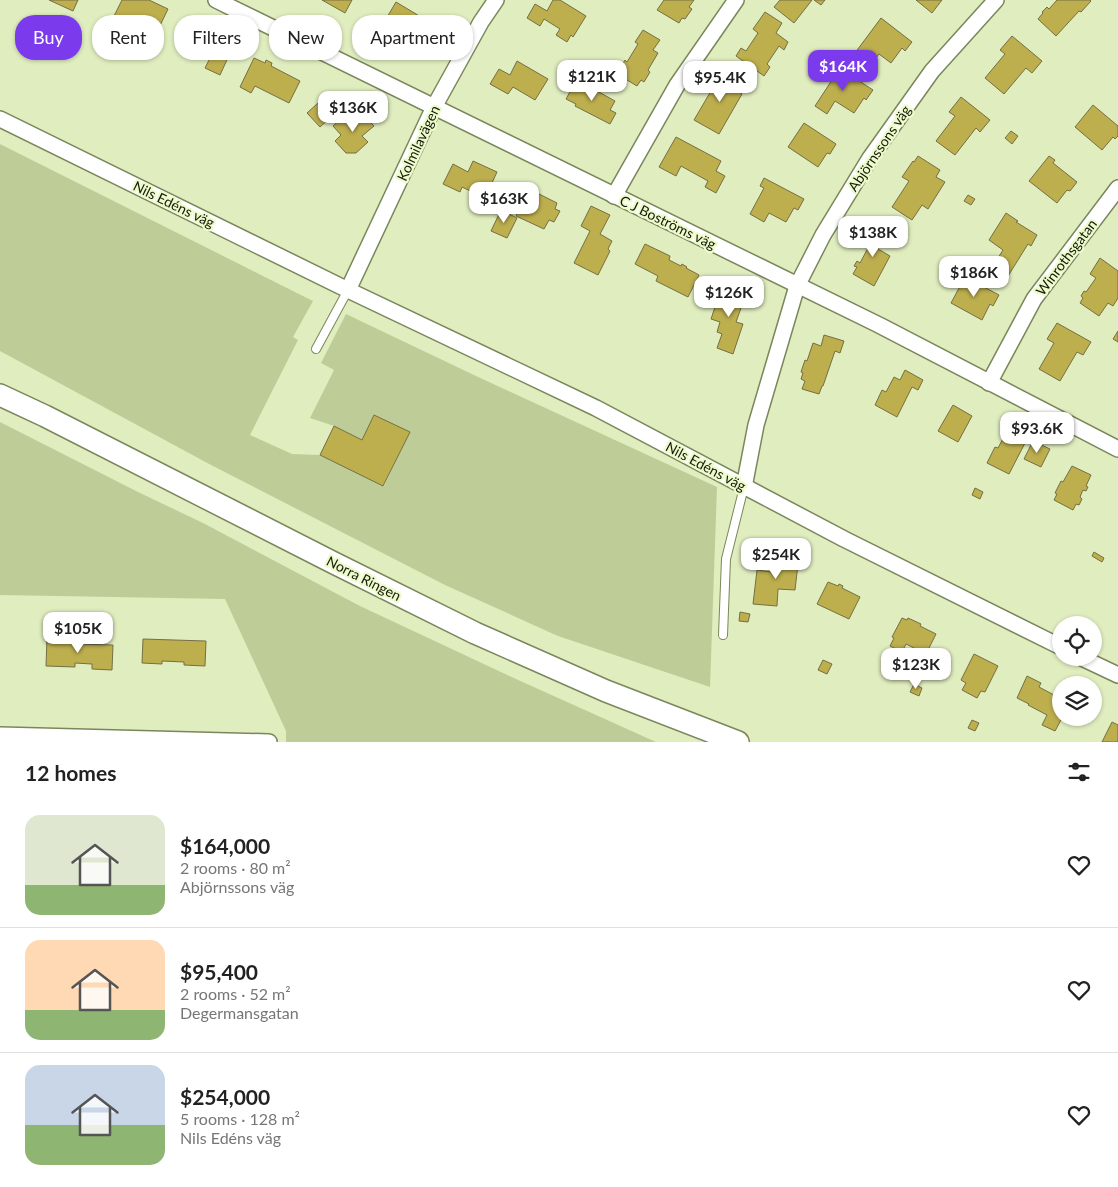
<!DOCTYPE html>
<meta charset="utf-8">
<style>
:root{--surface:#fff;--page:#f2f2f2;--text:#222;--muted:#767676;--line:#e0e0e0;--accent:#7c3aed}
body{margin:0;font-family:Lato,sans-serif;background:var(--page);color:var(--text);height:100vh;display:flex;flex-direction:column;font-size:19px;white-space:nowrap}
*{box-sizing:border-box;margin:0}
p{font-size:16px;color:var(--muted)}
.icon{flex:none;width:28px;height:28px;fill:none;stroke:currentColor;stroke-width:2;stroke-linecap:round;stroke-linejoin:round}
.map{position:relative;height:742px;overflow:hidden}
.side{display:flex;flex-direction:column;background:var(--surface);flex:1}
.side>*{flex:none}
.hud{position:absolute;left:15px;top:15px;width:500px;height:45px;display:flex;gap:10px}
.fabs{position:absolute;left:1052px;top:616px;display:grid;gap:10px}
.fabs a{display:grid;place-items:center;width:50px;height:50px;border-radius:50%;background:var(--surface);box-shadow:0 1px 4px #0004;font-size:25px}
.price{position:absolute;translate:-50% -42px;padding:0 11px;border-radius:10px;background:#fff;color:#222;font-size:16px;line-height:32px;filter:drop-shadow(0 1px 2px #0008)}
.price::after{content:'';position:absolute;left:50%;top:30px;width:15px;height:11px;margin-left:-8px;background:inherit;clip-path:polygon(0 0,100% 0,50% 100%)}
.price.selected{background:var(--accent);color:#fff}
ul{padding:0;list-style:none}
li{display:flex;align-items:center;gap:15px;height:125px;padding:0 25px}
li+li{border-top:1px solid var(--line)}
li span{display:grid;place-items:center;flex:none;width:140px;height:100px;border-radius:15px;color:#555}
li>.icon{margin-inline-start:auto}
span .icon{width:60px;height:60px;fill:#fffc;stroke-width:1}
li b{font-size:21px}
h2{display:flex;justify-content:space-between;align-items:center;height:60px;padding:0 25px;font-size:21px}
.pill{padding:0 18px;border-radius:20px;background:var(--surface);box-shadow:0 1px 4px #0004;font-size:18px;line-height:45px}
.pill.selected{background:var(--accent);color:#fff}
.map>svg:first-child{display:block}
</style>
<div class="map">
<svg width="1118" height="742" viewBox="0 0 1118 742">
<rect width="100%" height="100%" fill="#e0edbf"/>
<g fill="#becd97">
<polygon points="0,144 313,301 293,337 298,340 250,435 292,454 320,455 384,486 409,433 374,415 362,440 334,426 310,418 334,370 321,363 346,314 476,376 717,487 710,687 558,636 445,585 211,465 0,351"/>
<polygon points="0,422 138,492 203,523 360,606 516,679 656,742 286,742 286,731 225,599 0,595"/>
</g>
<g fill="#bdae4e" stroke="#756f43">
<polygon points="49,0 78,0 73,11"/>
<polygon points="122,0 149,0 168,9 153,40 112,20"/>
<polygon points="322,0 352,0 345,13"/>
<polygon points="553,0 560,0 586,16 573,37 571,35 567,42 556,35 560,29 544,19 540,26 527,18 535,4 547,11"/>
<polygon points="664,0 694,0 689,7 692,9 685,19 682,18 679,23 657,10"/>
<polygon points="780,0 812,0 794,23 774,7"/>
<polygon points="814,0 825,0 821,5"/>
<polygon points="916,0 942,0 932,13"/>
<polygon points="1057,0 1090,0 1091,1 1081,12 1079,11 1056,36 1038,19 1043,13 1042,12 1047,7 1049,9"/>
<polygon points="396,2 426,20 419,33 431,40 423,55 410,47 413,41 399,33 395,40 383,33 387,27 383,24"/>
<polygon points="765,12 782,23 776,33 788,42 784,50 779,46 767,64 770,67 764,76 736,56 741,48 746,51 758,33 753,29"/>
<polygon points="881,18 912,42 905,51 902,48 891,63 879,54 868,69 852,57"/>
<polygon points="187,20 221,35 217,44 231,51 220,75 205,68 210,58 177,42"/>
<polygon points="643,30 660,40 653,50 658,53 648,70 650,72 644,82 641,80 637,86 617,74 625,60 627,62 638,44 635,42"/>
<polygon points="1012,36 1042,61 1032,73 1026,68 1004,94 985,78 1005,54 1000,50"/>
<polygon points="254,58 265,63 266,60 272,63 271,66 300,81 289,103 255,86 251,93 240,87"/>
<polygon points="517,61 548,79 535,100 513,87 508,94 490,84 499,69 510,75"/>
<polygon points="835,65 873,90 866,100 864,98 854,113 835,101 827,114 815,106 834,77 829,74"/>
<polygon points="724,71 742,80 736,90 742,94 719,134 694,120 718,79 719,80"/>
<polygon points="577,79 588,85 588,86 615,101 610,110 616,113 610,124 575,106 576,104 566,99"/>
<polygon points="328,94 341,108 320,127 307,113"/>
<polygon points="961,97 990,120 980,132 976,128 955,155 936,141 955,116 949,112"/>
<polygon points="1093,105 1118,126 1118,136 1115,139 1113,137 1102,150 1075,127"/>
<polygon points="360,111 374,126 362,136 368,142 356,153 346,153 335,141 341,135 333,126 346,114 351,120"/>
<polygon points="804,123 836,144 830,154 827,153 818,167 788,147"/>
<polygon points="1011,131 1018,136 1012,144 1005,138"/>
<polygon points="676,137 721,161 716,171 725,176 716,193 705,187 708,181 681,166 676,176 659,167"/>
<polygon points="918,156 940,170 936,177 945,182 928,209 922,205 912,220 892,207 909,181 902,177 913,161 914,162"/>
<polygon points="1049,156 1055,160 1053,163 1077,182 1070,191 1067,190 1057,203 1029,181"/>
<polygon points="473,161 497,172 485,198 462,187 460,192 443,184 453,164 468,172"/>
<polygon points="764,178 804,199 798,210 794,208 786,222 769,213 764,222 750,214 764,188 760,186"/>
<polygon points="529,189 557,203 555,209 560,211 554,222 549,220 544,229 516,216"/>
<polygon points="968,195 975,199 971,205 964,201"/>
<polygon points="591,206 610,215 600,234 612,241 608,249 610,251 598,275 574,263 590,231 581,226"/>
<polygon points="501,210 517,218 507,238 491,231"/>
<polygon points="1006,213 1018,221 1016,222 1037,235 1031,246 1028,244 1008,276 993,266 1003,250 989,240"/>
<polygon points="871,228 891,240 887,247 881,244 878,249 890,256 874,286 853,274 857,267 854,266 857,261 860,263 868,248 862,244"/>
<polygon points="645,244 670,256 669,260 681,266 682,264 687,267 686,268 699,275 688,297 656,281 658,276 635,264"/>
<polygon points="1100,258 1118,271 1118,298 1113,306 1108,303 1099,316 1080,303 1083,298 1081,296 1084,291 1086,292 1096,278 1090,274"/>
<polygon points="965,277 999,295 993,306 990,304 982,320 951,303"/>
<polygon points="722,286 746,294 736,322 743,324 733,354 717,348 722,334 717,332 720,322 711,319"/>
<polygon points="1057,323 1091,342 1083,355 1077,352 1060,381 1039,369 1054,343 1047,339"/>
<polygon points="1118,331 1118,342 1113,339"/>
<polygon points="824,335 844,341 840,353 835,351 823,386 822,386 819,394 802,389 805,381 801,379 803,373 801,372 805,360 807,361 813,343 821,346"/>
<polygon points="905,370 923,380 918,390 912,387 897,417 875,405 882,390 886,392 894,377 900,380"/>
<polygon points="953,405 972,416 958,442 938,431"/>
<polygon points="374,415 410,432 383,486 320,455 334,426 362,440"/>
<polygon points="1006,433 1025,443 1009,474 987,463 995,447 998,448"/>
<polygon points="1033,441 1050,449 1041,467 1024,459"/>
<polygon points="1072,466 1091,475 1086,486 1088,487 1086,491 1083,490 1080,497 1082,499 1079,505 1076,504 1073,510 1054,500 1057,494 1055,493 1061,481 1063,482"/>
<polygon points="975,488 983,492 980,499 972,495"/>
<polygon points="1094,552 1104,558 1102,562 1092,556"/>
<polygon points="776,553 799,555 795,590 778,589 777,606 753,604 757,570 771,572 771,564 775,565"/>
<polygon points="828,582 838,586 839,584 843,586 842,588 860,597 849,619 817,604"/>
<polygon points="740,612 750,614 748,622 739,621"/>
<polygon points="902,618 907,620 908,618 921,624 920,626 936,634 926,654 906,644 902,652 890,646 894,638 892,637"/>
<polygon points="47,637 75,638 75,644 113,645 112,670 92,669 92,664 75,663 75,667 46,666"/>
<polygon points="143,639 206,641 205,666 184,665 184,662 162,661 162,664 142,663"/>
<polygon points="974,654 998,666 985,692 981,691 977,698 962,690 966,683 961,680"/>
<polygon points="823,660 832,664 827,674 818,670"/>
<polygon points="1027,676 1041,683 1039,687 1054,695 1055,692 1061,695 1061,718 1062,718 1055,731 1042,725 1047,715 1028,705 1029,704 1017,698"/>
<polygon points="914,684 922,688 919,696 910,692"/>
<polygon points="972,720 979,723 975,731 968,728"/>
<polygon points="1112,722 1118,725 1118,742 1102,742"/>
</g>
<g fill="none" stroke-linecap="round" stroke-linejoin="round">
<g stroke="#7a865c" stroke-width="10">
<g id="lane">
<polyline points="316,349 348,290"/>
<polyline points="723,635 726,559 744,487"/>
</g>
</g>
<g stroke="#7a865c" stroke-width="18">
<g id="street">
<polyline points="216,0 879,325 1118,449"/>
<polyline points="0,119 348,290 596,408 844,539 1061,647"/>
<polyline points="614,196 677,85 736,0"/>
<polyline points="348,290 434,107 481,22 496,0"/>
<polyline points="989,383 1034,299 1118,188"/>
<polyline points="744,487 756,425 797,286 823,235 870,158 932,71 996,0"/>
<polyline points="1082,658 1118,675"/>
<polyline points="0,735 269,742"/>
</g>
</g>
<g stroke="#7a865c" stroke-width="24">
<polyline id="secondary" points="0,395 45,416 334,563 475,633 606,691 738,742"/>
</g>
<use href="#lane" stroke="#fff" stroke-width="8"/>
<use href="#street" stroke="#fff" stroke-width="15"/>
<use href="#secondary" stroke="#fff" stroke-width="21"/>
</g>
<g text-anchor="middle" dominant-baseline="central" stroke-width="4.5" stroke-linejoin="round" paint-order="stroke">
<g font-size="14" fill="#141808" stroke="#edfbcc">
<text transform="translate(418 143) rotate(-65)">Kolmilavägen</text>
<text transform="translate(879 148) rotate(-56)">Abjörnssons väg</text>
<text transform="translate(174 204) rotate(26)">Nils Edéns väg</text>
<text transform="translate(668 222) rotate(26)">C J Boströms väg</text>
<text transform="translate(1066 257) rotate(-53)">Winrothsgatan</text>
<text transform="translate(706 466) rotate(28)">Nils Edéns väg</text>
<text transform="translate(364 578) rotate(27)">Norra Ringen</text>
</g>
</g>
</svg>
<div class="fabs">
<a><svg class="icon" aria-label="locate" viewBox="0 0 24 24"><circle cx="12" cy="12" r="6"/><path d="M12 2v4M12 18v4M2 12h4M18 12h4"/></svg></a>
<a><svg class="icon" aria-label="layers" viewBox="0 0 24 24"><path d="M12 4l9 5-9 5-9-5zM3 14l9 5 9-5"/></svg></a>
</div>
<b class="price selected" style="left:843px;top:92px">$164K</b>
<b class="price" style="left:592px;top:102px">$121K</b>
<b class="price" style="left:720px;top:103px">$95.4K</b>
<b class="price" style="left:353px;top:133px">$136K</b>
<b class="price" style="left:504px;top:224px">$163K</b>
<b class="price" style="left:873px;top:258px">$138K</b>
<b class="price" style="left:974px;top:298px">$186K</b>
<b class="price" style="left:729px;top:318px">$126K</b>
<b class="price" style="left:1037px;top:454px">$93.6K</b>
<b class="price" style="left:776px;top:580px">$254K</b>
<b class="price" style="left:78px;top:654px">$105K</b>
<b class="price" style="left:916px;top:690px">$123K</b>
<div class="hud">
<a class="pill selected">Buy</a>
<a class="pill">Rent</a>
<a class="pill">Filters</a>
<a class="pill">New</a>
<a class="pill">Apartment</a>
</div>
</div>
<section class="side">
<h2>12 homes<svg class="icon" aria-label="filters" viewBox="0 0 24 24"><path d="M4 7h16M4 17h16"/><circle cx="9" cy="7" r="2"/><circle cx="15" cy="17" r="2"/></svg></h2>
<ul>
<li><span style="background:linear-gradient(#dfe7d0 70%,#8fb573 0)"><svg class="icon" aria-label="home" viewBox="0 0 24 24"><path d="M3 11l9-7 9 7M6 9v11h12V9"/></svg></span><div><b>$164,000</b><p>2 rooms · 80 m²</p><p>Abjörnssons väg</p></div><svg class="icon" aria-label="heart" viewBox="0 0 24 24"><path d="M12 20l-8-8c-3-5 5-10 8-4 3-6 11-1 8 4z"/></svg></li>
<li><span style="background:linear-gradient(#ffd9b3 70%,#8fb573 0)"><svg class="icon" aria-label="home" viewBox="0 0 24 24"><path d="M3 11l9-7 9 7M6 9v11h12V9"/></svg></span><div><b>$95,400</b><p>2 rooms · 52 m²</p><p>Degermansgatan</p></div><svg class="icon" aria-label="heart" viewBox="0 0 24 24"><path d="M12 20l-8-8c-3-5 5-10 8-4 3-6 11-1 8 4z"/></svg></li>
<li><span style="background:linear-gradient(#c9d6e8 60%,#8fb573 0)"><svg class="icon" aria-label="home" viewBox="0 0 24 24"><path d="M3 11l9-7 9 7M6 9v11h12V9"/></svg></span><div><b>$254,000</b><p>5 rooms · 128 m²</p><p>Nils Edéns väg</p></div><svg class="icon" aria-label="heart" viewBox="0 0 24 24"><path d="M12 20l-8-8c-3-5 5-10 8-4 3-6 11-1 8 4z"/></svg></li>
</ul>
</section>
